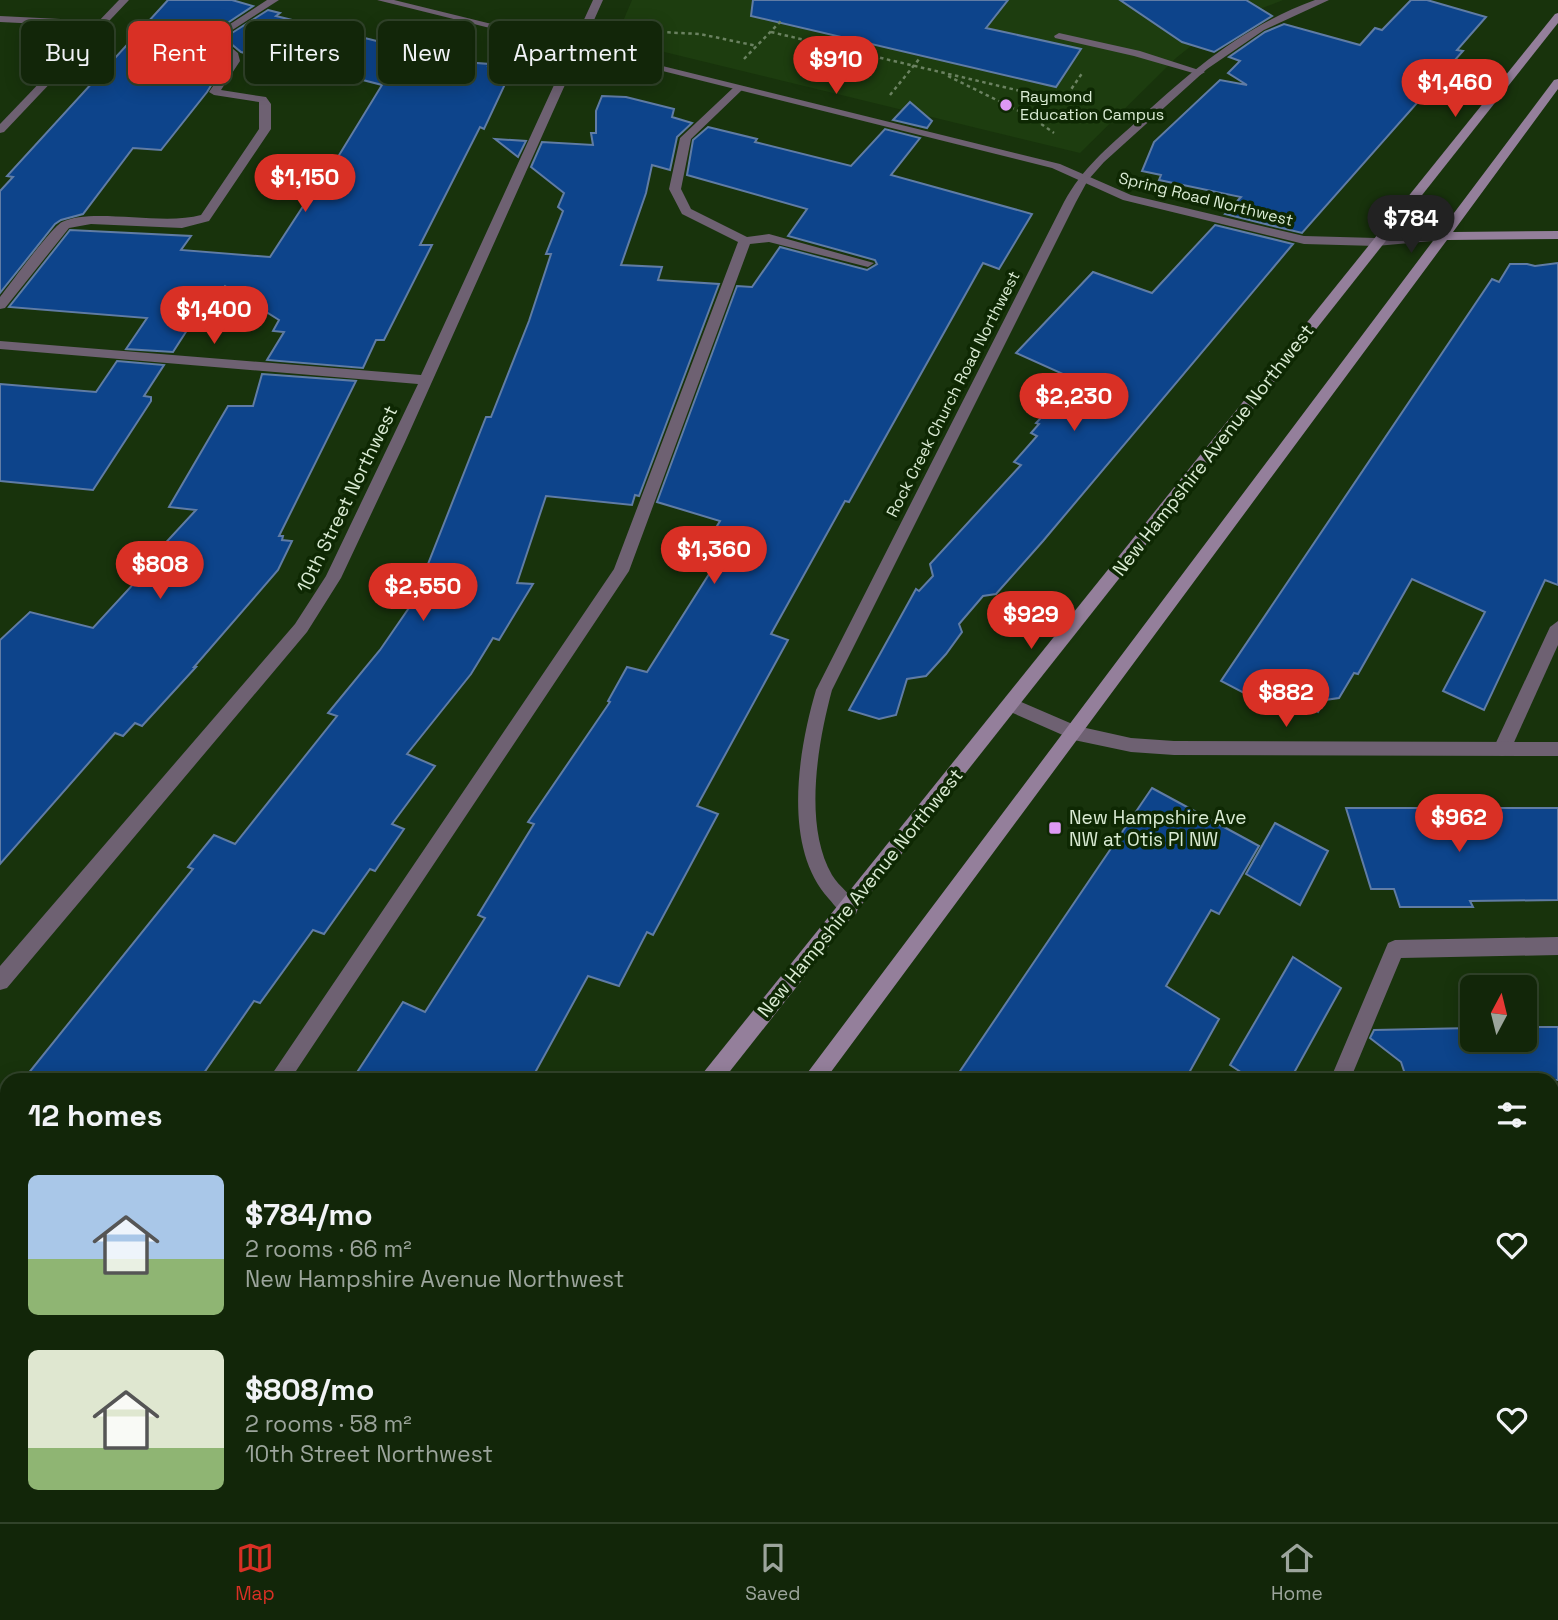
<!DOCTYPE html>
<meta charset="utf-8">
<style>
:root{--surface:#122609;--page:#1f3217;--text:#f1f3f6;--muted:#9ca59c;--line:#31432a;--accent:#d93025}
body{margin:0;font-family:"Space Grotesk",sans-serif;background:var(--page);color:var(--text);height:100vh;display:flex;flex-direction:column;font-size:26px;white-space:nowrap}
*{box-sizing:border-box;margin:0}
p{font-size:23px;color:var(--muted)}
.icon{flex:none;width:38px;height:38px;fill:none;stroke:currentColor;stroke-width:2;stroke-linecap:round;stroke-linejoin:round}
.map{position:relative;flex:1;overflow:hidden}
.panel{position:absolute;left:0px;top:1073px;width:1559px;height:450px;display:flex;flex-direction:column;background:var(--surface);border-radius:21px 21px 0 0;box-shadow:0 4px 18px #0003,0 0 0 2px var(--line)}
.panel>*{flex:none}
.hud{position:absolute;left:21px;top:21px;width:700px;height:63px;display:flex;gap:14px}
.needle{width:46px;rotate:7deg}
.buttons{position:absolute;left:1460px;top:975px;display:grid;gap:14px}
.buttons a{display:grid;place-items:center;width:77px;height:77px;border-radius:10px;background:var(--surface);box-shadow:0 4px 18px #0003,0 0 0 2px var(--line);font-size:35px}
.price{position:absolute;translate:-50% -60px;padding:0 16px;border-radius:24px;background:var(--accent);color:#fff;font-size:23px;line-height:46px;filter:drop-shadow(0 2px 4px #0008)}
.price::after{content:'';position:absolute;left:50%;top:42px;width:21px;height:16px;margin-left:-10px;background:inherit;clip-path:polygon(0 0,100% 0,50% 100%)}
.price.active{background:#222;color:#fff}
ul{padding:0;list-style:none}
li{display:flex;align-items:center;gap:21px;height:175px;padding:0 28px}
li span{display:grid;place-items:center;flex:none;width:196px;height:140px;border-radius:10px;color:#555}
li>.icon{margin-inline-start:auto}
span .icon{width:84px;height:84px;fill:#fffc;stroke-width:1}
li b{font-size:30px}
h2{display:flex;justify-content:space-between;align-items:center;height:84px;padding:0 28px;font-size:30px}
.pill{padding:0 24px;border-radius:10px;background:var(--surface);box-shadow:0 4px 18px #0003,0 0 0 2px var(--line);font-size:24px;line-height:63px}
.pill.active{background:var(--accent);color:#fff}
.tab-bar{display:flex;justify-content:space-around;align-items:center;height:98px;border-top:2px solid var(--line);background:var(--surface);font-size:19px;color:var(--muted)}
.tab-bar a{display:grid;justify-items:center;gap:4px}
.tab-bar .active{color:var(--accent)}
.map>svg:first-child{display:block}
</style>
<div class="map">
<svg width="1558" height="1522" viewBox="0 0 1558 1522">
<rect width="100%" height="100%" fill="#18330c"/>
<polygon fill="#1d3d0f" points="632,0 1283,0 1215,27 1176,58 1080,153 615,40"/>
<g fill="#0d448b" stroke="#607ca5" stroke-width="2">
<polygon points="168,0 232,0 253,6 208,36 212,47 227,60 207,92 161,150 133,148 83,214 61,220 55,224 0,293 0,191 13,177 7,176"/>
<polygon points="753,0 1008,0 986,28 1081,49 1056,87 751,16"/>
<polygon points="1120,0 1246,0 1272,16 1214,52 1182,42"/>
<polygon points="1411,0 1427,0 1486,17 1457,50 1463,51 1302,233 1225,214 1241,197 1159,180 1161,175 1142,171 1154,142 1220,80 1247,85 1228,73 1240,61 1229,57 1265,32 1284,24 1360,45 1375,28 1382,30"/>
<polygon points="268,10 280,13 276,16 413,50 425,49 436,41 451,61 489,64 488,66 512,69 484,129 480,127 420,245 432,245 384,340 376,340 363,368 267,360 284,332 273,331 279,320 225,286 200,325 191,324 173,352 126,349 147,318 9,307 70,230 191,236 181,250 270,257 330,165 333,165 382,85 289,61 285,64 241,52 224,38"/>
<polygon points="602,96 626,97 674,109 672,117 692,123 677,137 670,170 652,165 646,193 621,265 662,267 658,280 719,284 639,496 635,495 632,505 546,496 517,583 533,584 499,640 493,638 471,674 407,754 435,766 392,824 404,829 375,871 370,869 324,934 313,930 260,1003 254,1001 199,1080 23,1080 193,869 188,867 214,835 235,844 337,716 328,713 380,650 413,602 486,417 491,417 529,321 551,254 546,254 563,211 558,207 564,193 531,167 542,142 593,145 591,133 596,133 596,111"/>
<polygon points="910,102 932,121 927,128 893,120"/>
<polygon points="708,127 757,139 755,142 851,166 885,129 920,138 891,175 1032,214 999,269 983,263 849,502 845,501 771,634 788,640 697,806 718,814 653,935 647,932 619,986 588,976 531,1080 352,1080 403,1002 425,1012 485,918 478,915 534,824 528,822 610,702 608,701 627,667 647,672 716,563 698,557 720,521 657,502 737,286 752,287 780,247 867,270 877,264 875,260 788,236 807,209 687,175 693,140"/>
<polygon points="495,139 526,141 518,157"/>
<polygon points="1215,225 1293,244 1043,541 996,594 983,596 959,624 962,632 946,654 926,676 907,679 896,715 879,719 849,710 916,589 919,591 933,576 930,564 1021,465 1014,462 1037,436 1031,433 1039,424 1036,423 1055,403 1050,401 1072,378 1016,353 1093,272 1152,293"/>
<polygon points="1558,263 1558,585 1545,580 1484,710 1443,691 1485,612 1412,579 1358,674 1354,673 1339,698 1325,700 1318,712 1292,698 1288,704 1273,696 1267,705 1221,681 1492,279 1499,282 1510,264 1527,264 1535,266"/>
<polygon points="117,361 164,365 144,396 151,397 151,401 93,490 0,481 0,384 96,392"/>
<polygon points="262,374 356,381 279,536 283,536 282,540 292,541 278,570 194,667 196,667 142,726 135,723 123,736 115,733 0,864 0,640 30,612 93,628 150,566 145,565 196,510 169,507 228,406 253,406"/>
<polygon points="1152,788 1259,846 1219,914 1211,910 1166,986 1219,1019 1185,1080 954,1080"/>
<polygon points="1346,808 1558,808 1558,900 1470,901 1473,907 1400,907 1394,889 1371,889"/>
<polygon points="1275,823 1328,851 1300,905 1246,874"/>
<polygon points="1293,957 1341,988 1290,1080 1253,1080 1230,1065"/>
<polygon points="1524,1027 1558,1027 1558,1080 1407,1080 1401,1062 1370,1038 1374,1030 1472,1028 1472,1040 1524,1040"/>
</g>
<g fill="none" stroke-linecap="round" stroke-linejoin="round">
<g stroke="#6b8261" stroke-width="2.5" stroke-dasharray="3.5 3.5" stroke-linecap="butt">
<polyline points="771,32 1063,101 1083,72"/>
<polyline points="657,38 660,32 700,34 757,46"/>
<polyline points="744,59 783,19"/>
<polyline points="948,76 1031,117 1054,133"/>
<polyline points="890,95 920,58"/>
</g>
<g fill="#6e6172" fill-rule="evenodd">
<path d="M267 0H279L220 38 238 53 240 61 221 90 266 97 271 104V129L209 221 182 228 91 224 69 228 5 308 0 309V297C10 284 52 227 62 222 92 207 162 226 201 215L259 129V102L214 95 209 92 230 61 229 56 213 45 210 37Z"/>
<polygon points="0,16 101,21 106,24 101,27 0,22"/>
<polygon points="1059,33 1140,51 1205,72 1200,75 1134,56 1055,38 1054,36"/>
<polygon points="734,87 743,89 691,139 681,189 691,209 747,237 769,234 874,263 868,267 769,242 750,244 629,571 290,1080 268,1080 614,569 738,242 682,214 669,189 680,138"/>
<polygon points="1558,621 1558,645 1511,749 1508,754 1502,756 1496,754 1493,749 1550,627"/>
<polygon points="1558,937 1558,955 1401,958 1350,1080 1330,1080 1388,943 1395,940"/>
<polygon points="301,1516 333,1516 336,1522 304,1522"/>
</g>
<g fill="#6e6172" fill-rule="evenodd">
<polygon points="119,0 129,0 4,132 0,133 0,124"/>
<polygon points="593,0 603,0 405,442 341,578 307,632 7,988 0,990 0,966 295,624 326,576 418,384 0,349 0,341 421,375"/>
<path d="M1315 0H1329L1264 30 1207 69 1104 162 1088 180 1076 202 832 690C818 742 803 825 832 875 839 887 853 895 858 908L856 914 849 917C840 913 835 906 829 899 782 848 798 751 816 690L1064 202C1082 169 1107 148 1135 123 1189 72 1244 26 1315 0Z"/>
<polygon points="1012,698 1077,726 1131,738 1174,741 1558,742 1558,756 1174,755 1131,752 1074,740 1006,710 1004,705 1006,700"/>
<rect x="1552" y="1223" width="6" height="22"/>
</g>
<polygon fill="#6e6172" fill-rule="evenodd" points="377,0 394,0 1060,164 1131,195 1304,236 1376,238 1443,232 1449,236 1443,240 1376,246 1304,244 1123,200 1052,168"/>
<g fill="#947f9b" fill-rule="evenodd">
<polygon points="1558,13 1558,23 723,1080 700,1080 703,1073 1555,14"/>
<polygon points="1558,79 1558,89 1453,232 1558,231 1558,239 1447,240 825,1080 802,1080 1554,80"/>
<polygon points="316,1516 344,1516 341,1522 313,1522"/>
<polygon points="457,1516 485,1516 482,1522 454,1522"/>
</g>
</g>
<g fill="#dd99f3" stroke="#0e2803" stroke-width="2.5">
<circle cx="1006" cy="105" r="7"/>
<rect x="1048" y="821" width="14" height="14" rx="3.5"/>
</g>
<g text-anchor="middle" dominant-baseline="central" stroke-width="7" stroke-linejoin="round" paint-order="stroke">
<g font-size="16" fill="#daebd4" stroke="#0e2803" text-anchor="start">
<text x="1020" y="96">Raymond<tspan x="1020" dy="18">Education Campus</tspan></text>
</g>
<g font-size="16" fill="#daebd4" stroke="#0e2803">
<text transform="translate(1206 199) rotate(14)">Spring Road Northwest</text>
<text transform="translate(953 394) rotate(-63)">Rock Creek Church Road Northwest</text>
</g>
<g font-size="19" fill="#daebd4" stroke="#0e2803">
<text transform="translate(1213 450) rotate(-52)">New Hampshire Avenue Northwest</text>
<text transform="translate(347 499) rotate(-64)">10th Street Northwest</text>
<text transform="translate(860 893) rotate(-51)">New Hampshire Avenue Northwest</text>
</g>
<g font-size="19" fill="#daebd4" stroke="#0e2803" text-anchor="start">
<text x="1069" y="817">New Hampshire Ave<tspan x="1069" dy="22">NW at Otis Pl NW</tspan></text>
</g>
</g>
</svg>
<div class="buttons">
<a><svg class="needle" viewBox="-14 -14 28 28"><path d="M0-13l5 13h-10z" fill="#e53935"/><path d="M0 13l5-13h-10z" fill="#9ca59c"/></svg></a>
</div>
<b class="price" style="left:836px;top:96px">$910</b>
<b class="price" style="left:1455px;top:119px">$1,460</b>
<b class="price" style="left:305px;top:214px">$1,150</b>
<b class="price active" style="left:1411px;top:255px">$784</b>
<b class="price" style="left:214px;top:346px">$1,400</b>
<b class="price" style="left:1074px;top:433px">$2,230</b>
<b class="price" style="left:714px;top:586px">$1,360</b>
<b class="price" style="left:160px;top:601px">$808</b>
<b class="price" style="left:423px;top:623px">$2,550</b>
<b class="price" style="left:1031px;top:651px">$929</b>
<b class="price" style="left:1286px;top:729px">$882</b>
<b class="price" style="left:1459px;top:854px">$962</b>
<div class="hud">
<a class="pill">Buy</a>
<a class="pill active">Rent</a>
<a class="pill">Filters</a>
<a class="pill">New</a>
<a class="pill">Apartment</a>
</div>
<section class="panel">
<h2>12 homes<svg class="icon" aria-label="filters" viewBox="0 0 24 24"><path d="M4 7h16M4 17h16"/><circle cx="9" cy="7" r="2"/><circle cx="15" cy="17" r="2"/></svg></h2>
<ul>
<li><span style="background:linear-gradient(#a9c7e8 60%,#8fb573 0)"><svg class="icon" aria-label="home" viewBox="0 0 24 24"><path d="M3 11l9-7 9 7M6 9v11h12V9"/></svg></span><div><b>$784/mo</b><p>2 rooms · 66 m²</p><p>New Hampshire Avenue Northwest</p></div><svg class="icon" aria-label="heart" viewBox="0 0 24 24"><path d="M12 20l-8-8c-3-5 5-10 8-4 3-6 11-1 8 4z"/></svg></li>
<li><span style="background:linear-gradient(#dfe7d0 70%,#8fb573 0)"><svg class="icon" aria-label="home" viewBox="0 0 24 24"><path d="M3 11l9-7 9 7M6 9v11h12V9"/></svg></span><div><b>$808/mo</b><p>2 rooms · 58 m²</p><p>10th Street Northwest</p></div><svg class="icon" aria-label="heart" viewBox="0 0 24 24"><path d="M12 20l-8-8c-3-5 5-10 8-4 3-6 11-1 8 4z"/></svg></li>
</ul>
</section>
</div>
<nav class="tab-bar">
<a class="active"><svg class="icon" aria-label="map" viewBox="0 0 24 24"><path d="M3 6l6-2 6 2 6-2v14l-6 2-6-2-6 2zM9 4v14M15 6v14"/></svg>Map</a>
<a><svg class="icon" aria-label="saved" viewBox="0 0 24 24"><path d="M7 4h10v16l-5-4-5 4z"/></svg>Saved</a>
<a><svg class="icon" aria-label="home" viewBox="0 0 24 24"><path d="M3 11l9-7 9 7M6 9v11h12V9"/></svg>Home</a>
</nav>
